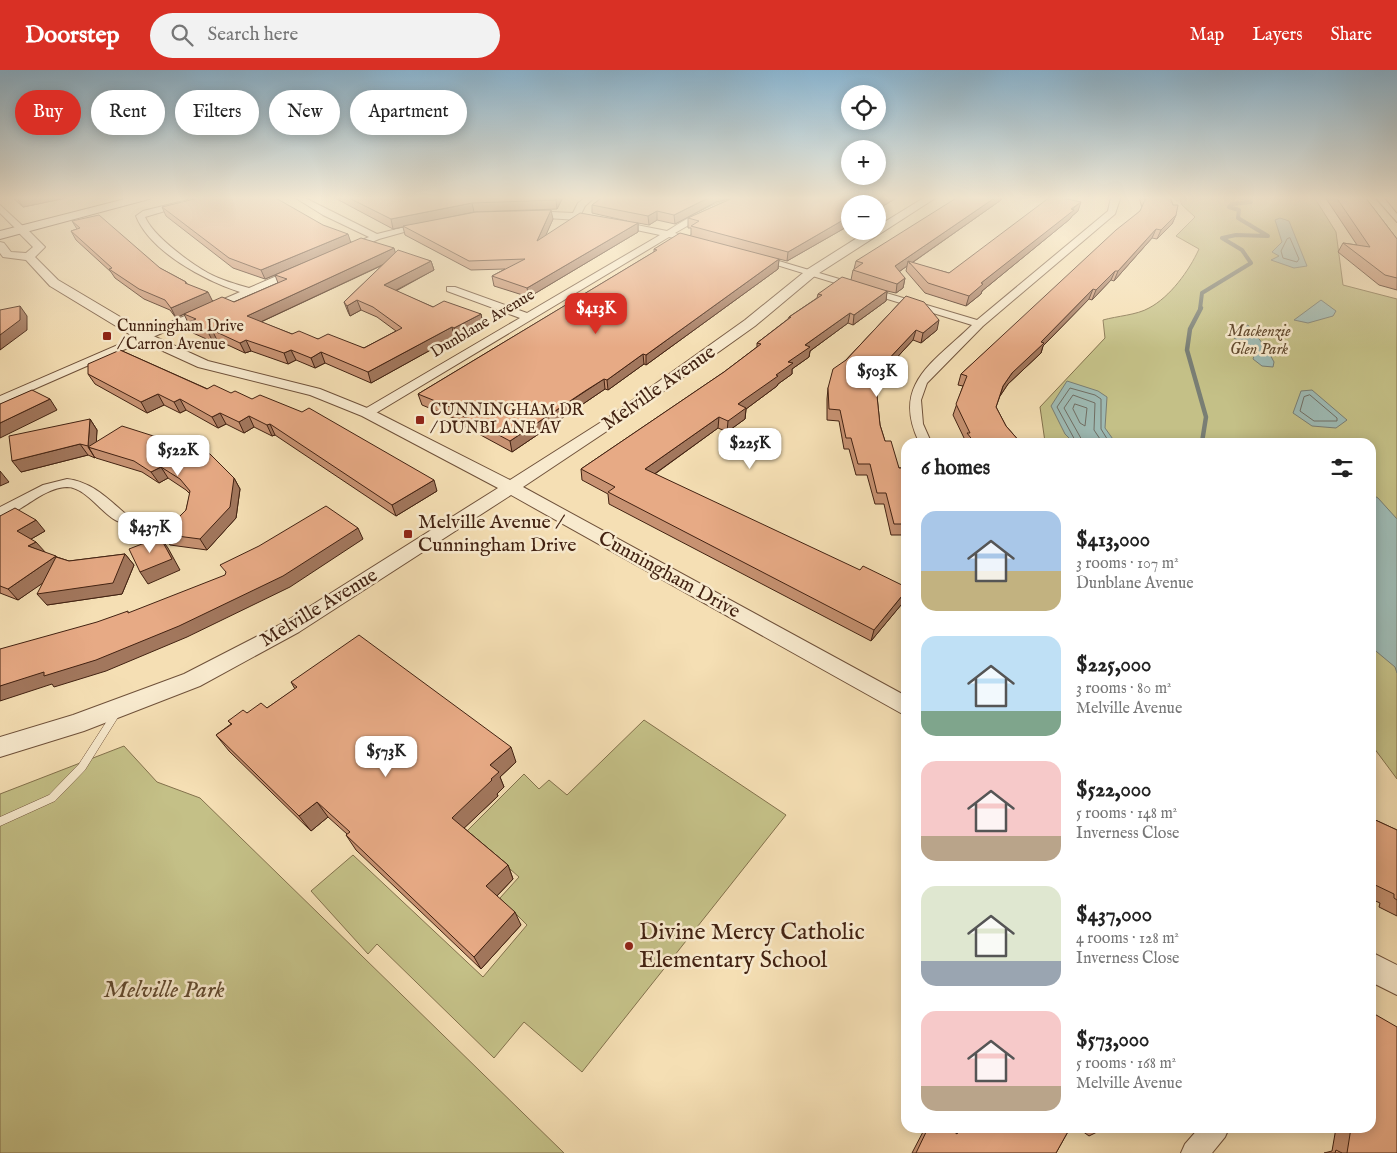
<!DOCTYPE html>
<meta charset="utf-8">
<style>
:root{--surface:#fff;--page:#f2f2f2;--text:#222;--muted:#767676;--accent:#d93025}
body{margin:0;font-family:"IM FELL English",serif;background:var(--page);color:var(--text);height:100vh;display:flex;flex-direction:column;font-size:19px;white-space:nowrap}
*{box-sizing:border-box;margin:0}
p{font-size:16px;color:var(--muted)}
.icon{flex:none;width:28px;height:28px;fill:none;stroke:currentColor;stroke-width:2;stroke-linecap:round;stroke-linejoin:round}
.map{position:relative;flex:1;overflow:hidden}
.drawer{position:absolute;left:901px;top:368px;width:475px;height:695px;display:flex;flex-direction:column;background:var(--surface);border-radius:15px;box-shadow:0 2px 12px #0003}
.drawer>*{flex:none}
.top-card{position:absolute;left:15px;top:20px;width:475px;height:45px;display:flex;gap:10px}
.fabs{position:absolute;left:841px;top:15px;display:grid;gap:10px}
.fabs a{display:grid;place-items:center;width:45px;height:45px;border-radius:50%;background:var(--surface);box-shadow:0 2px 12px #0003;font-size:25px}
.price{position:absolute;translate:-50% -42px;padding:0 11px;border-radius:10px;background:#fff;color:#222;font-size:16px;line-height:32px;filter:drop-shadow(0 1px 2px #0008)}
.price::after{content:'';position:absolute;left:50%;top:30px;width:15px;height:11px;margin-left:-8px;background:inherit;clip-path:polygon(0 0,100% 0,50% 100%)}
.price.on{background:var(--accent);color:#fff}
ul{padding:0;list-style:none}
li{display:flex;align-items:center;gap:15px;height:125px;padding:0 20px}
li span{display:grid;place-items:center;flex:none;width:140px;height:100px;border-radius:15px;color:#555}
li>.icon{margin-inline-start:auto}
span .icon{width:60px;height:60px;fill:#fffc;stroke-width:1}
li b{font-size:21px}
h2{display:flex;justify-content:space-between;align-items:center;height:60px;padding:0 20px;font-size:21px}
.chip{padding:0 18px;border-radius:22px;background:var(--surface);box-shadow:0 2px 12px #0003;font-size:18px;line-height:45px}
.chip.on{background:var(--accent);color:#fff}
header{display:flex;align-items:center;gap:30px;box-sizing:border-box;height:70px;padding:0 25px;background:var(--accent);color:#fff}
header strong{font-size:24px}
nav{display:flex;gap:28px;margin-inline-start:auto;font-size:18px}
.search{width:350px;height:45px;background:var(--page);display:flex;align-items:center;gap:12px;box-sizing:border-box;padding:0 18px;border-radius:28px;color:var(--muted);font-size:19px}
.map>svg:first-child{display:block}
</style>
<header>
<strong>Doorstep</strong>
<div class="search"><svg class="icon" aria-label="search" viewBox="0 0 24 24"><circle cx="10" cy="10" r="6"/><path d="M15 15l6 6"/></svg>Search here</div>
<nav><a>Map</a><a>Layers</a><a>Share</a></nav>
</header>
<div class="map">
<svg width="1397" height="1083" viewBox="0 0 1397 1083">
<rect width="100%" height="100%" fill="#f5dfb4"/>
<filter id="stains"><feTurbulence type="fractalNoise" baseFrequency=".004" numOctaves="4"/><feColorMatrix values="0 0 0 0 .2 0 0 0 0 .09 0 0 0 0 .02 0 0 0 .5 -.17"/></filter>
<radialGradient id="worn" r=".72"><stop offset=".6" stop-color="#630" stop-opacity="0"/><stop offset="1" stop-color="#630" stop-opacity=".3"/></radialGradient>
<g fill="#c4c087" stroke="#83714c">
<path d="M1179 127H1314L1336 162 1343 215 1397 229V709L1371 674V372H1045L1040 337 1105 268 1103 250C1117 246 1137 245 1149 238 1170 227 1189 201 1199 179L1176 166 1195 147 1182 135Z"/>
<polygon points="644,650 786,745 582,1002 524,952 494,988 377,874 368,884 311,821 353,785 483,907 527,855 500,828 519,807 467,761 524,704 539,719 549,710 567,725"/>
<polygon points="124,676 157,712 200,728 564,1083 0,1083 0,724"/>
</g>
<g fill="#9ebbb5" stroke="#797e74">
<polygon points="1280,148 1289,151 1307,196 1294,198 1271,190 1279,186 1272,182 1282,172 1275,150"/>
<polygon points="1321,230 1336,241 1333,246 1308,253 1294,250"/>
<polygon points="1248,255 1267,279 1274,292 1273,297 1262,296 1253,289 1255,283 1234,268 1239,258"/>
<polygon points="1067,311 1098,321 1107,327 1105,358 1115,372 1073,372 1065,364 1051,336"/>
<polygon points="1312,320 1347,350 1336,358 1312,356 1293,343 1301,321"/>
<polygon points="1371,424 1378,428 1397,449 1397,603 1395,597 1371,577"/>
</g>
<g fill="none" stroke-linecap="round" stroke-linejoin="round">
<g stroke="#706e64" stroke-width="1">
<polygon points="1290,168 1299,189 1297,192 1283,188 1281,181 1287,169"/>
<polygon points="1310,325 1337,348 1337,351 1314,351 1300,341 1304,327"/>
<polygon points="1075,334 1087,338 1085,356 1080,353 1073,339"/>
<polyline points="1076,372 1057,337 1070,318 1095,325 1101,329 1101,359 1109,372"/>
<polyline points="1083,372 1064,338 1073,325 1095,333 1094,360 1102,372"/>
</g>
<polyline stroke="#797e74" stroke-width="4" points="1200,239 1202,223 1251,193 1242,180 1222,168 1236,165 1268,166 1238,148 1239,140 1229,137 1232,134 1251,132 1240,127"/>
<polyline stroke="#797e74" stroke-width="4.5" points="1201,238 1190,259 1187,280 1206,347 1202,372"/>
<g stroke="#6f513a" stroke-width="1">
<polygon id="service" points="117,639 120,640 121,642 120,644 85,700 55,731 0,756 0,747 49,725 79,694 114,640"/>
</g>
<g stroke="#6f513a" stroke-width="2">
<g id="minor">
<path d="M200 127H212L145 147C153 166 190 193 208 203 221 210 235 214 249 218L293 199H299V203L0 334V326L240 222C206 211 150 182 136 146L143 141Z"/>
<polygon points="294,127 303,127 377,164 425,152 429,155 379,169 349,182 346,181 346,177 369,167 323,145"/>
<path d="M586 127H595L585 136 581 144 667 161C688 148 724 125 749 127L701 148 675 163 699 169V173L669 167 371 346H363L361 343 363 340 520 248 447 221V217H455L527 243 660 165 594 151 531 147 527 144 531 141 573 143 578 133Z"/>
<path d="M1111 127H1119L1120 129 1115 144 983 256 927 313 921 330 923 354 931 372H919C891 314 934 292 972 255L754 188 762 186 977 250 1108 141Z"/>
<polygon points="1375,127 1383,127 1397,144 1397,152"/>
<polygon points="0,135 25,158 25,162 19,162 0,143"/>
<path d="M67 409C93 412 109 430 128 446L130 449 128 452C109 458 90 417 67 417 42 418 23 442 0 448V437L43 415Z"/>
<polygon points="1199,1058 1229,1058 1225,1067 1212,1083 1181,1083 1185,1074"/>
</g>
</g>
<g stroke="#6f513a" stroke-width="2">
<g id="tertiary">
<polygon points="925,127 937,127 816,205 755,256 616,355 523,417 906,626 906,646 511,425 299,562 200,616 84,661 0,687 0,667 73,645 184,604 285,552 498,418 362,346 310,325 198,297 139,270 50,216 26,190 3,187 0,183 0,172 4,173 11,182 26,183 33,177 18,162 18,158 26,158 45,177 35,187 58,210 149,264 208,291 320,319 372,340 510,410 606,349 745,250 808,199 868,161 878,161 878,156"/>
<polygon points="1371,882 1397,895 1397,925 1371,912"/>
</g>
</g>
<g stroke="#422212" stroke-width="2">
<polygon id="secondary" points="133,127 151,127 149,129 0,169 0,161"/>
</g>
<use href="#service" fill="#f8eace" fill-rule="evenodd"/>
<use href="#minor" fill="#f8eace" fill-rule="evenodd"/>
<use href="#tertiary" fill="#f8eace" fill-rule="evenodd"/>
<use href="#secondary" fill="#f8eace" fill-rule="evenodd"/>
</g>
<g fill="#c79272" stroke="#422212" fill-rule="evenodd">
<polygon points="12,127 71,127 23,137"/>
<polygon points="333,127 563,127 557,139 474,142 449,147 553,149 545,166 627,151 592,143 592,135 603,127 898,127 878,139 850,134 850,155 787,191 779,189 778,199 646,295 644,294 608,320 605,319 586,332 512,382 464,356 463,352 422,335 418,324 654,182 654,179 691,165 691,158 688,158 688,148 735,127 716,132 675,154 657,150 649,155 638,153 638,162 529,227 494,216 492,206 505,199 471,200 405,165 403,157 393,159"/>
<polygon points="1139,127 1170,127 1176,145 1172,154 1157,169 1152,168 1114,211 1111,210 1092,230 1089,229 1043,276 1041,283 1008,314 1000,326 996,337 1006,356 1020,372 964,372 965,370 953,345 963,316 958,315 961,304 1140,141 1142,138"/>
<polygon points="1325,127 1365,127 1397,169 1397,220 1379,215 1338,182 1343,173 1357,175"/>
<polygon points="1001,130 912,193 949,203 1078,141 1072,146 1070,149 982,221 981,224 966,236 925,223 906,201 907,196 899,202 905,208 903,218 896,223 887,221 886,231 853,255 848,253 810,281 809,287 792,299 792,304 778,314 777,316 746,339 745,349 727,362 718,358 655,404 906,529 871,571 609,434 608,424 582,410 581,399 724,302 757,277 757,273 788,249 789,247 817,228 818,224 851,210 853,200 854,199 856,191"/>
<path d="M162 137 351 172 431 191 434 200 396 221 433 237 481 244 483 254 457 268 454 267 371 313 325 293 315 298 296 290 288 294 251 281 245 283 217 270 213 272 193 263 184 244 176 248 170 240 144 229 115 208 111 202 76 170 71 161 77 159 72 151 186 212 187 214 213 231 234 232 278 213 275 205 265 209 233 198 166 146ZM383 195 344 232 348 242 350 246 361 240 377 247 396 261 364 278 292 264 261 252Z"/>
<polygon points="906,226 937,260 921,273 913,270 880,306 877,326 880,355 885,371 899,398 906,398 906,465 891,465 884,434 875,434 867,405 856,405 849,379 844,379 839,351 827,350 827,329 828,318 846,290"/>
<polygon points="120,280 437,421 396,446 275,365 272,366 254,357 244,363 226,354 218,358 186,340 180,343 164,335 147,343 95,314 88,304"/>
<polygon points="90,349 97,360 96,372 234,408 240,419 236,448 207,480 170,475 162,464 186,440 190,424 186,420 168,408 159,413 142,402 96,388 95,387 95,388 88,385 21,402"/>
<polygon points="0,446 45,461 31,469 45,483 69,491 125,484 134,495 122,524 47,535 42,513 18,530 0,523"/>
<polygon points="291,612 516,692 500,707 504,717 497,724 498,726 464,758 508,795 513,809 497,826 521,855 481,899 356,780 346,765 347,764 328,747 311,761 229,681 216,665 231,654 228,651 247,643 267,638 295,619"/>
<polygon points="1371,748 1397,760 1397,846 1379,837 1380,833 1371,829"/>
<polygon points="925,1058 949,1058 955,1062 957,1058 1070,1058 1056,1083 912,1083"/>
<polygon points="1078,1058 1100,1058 1099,1061 1089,1066"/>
<polygon points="1336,1058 1371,1058 1397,1083 1324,1083 1332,1081"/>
</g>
<g fill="#a2775d" stroke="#422212">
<polygon points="22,127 71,127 23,137 17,128"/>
<polygon points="557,127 563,127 557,139 556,130"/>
<polygon points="710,127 736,127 716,132 675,154 674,145"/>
<polygon points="884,127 898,127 878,139 878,134 872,134"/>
<polygon points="996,127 1002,127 1001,130 910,194 908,191 907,196 893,206 895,196"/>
<polygon points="1081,132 1078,141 1072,146 1070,149 982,221 981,224 966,236 969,226 981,213"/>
<polygon points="472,133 474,142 393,159 391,149"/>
<polygon points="551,140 553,149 539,181 537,171"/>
<polygon points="657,141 657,150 649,155 648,146"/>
<polygon points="1176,145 1172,154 1157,169 1161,160"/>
<polygon points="850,146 850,155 787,191 788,182"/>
<polygon points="638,153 638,162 529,227 527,218"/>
<polygon points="1156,159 1152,168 1114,211 1118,201"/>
<polygon points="348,164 351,173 265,209 261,200"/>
<polygon points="394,178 397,188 252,256 247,246"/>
<polygon points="779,189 778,199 646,295 646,285"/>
<polygon points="431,191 434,200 387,225 384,215"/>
<polygon points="1115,201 1111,210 1092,230 1096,220"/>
<polygon points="905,208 903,218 896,223 897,214"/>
<polygon points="1093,219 1089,229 1043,276 1041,283 1008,314 1000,326 1003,316 1012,303 1041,272"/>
<polygon points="887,221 886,231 853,255 854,245"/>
<polygon points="208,222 213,232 184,244 176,248 171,238"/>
<polygon points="357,230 361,240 350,246 347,236"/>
<polygon points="20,236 27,246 27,260 0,280 0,265"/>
<polygon points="850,243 848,253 810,281 809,287 792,299 792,304 778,314 777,316 746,339 745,349 727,362 728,351 738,334 776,305 805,275"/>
<polygon points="481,244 483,254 457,268 454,258"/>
<polygon points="939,250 937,260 921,273 923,263"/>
<polygon points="452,257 454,267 371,313 368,302"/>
<polygon points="212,260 217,270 213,272 208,262"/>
<polygon points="916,260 913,270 880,306 882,296"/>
<polygon points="246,270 251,281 245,283 240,273"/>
<polygon points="291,280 296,290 288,294 284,283"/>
<polygon points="321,282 325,293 315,298 311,288"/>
<polygon points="643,284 644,294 608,320 607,310"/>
<polygon points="604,309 605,319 512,382 510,371"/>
<polygon points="158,324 164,335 147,343 141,332"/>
<polygon points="50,329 57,340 0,368 0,353"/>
<polygon points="180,329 186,340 180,343 174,332"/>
<polygon points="220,343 226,354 218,358 212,347"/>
<polygon points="249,346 254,357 244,363 239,352"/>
<polygon points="719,347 718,358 646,410 645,399"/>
<polygon points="90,349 97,360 96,379 88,377 95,388 88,376"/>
<polygon points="270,354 275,365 272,366 267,355"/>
<polygon points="80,374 88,385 21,402 12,391"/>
<polygon points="161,397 168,408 159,413 151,402"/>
<polygon points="0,401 9,412 0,416"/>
<polygon points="234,408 240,419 236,448 207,480 200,469"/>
<polygon points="434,410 437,421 396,446 392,435"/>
<polygon points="36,450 45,461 26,472 17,461"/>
<polygon points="358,458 363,469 290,517 187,567 106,601 54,617 52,614 0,631 0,616"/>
<polygon points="160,467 168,478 180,500 148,514 140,502"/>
<polygon points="36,472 46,483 28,476"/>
<polygon points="125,484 134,495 122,524 47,535 37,524"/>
<polygon points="56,486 65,498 18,530 8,519"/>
<polygon points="906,521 906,529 871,571 874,560"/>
<polygon points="511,677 516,692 500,707 504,717 497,724 498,726 459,763 452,748 490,695"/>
<polygon points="317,732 328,747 311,761 299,746"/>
<polygon points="508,795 513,809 493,830 486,816"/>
<polygon points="515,842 521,855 481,899 474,887"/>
</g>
<g fill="#e7aa85" stroke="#422212">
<polygon points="202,127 274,127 323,155 348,164 261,200 229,188 162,137"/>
<polygon points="347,127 557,127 556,130 472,133 391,149"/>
<polygon points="603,127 710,127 674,145 657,141 648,146 592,135"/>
<polygon points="735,127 884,127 872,134 850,134 850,146 788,182 691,156 699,151 688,148"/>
<polygon points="958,127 996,127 895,196 905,208 897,214 853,200 863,193 856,191"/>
<polygon points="1050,127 1058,127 1081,132 1071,139 1074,140 981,213 983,214 969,226 928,213 908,191 949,203"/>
<polygon points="1145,127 1170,127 1173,135 1178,135 1176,145 1161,160 1156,159 1118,201 1115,201 1096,220 1093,219 1041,272 1044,273 1012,303 1003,316 996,337 1006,356 1020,372 974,372 967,363 970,363 956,334 967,306 961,304 1116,160 1140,141 1145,130"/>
<polygon points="1336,127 1365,127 1397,169 1397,208 1385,205 1343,173 1370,177"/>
<polygon points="551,140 537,171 580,143 638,153 527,218 492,206 525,189 469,191 403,156 476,142"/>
<polygon points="99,145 160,198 186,212 185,213 208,222 171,238 165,230 139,219 109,199 112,198 71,161 80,158 72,151"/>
<polygon points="680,163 779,189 646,285 643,284 607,310 604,309 585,321 510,371 461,345 465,343 418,324 657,180 654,179"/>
<polygon points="361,168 394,178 247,246 292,264 299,261 318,269 328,264 364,278 402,258 373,237 357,230 347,236 344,232 398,180 431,191 384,215 433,237 444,231 481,244 454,258 452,257 368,302 321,282 311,288 291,280 284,283 246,270 240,273 212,260 208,262 187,253 196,249 184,244 222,227 234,232 287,209 275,205"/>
<polygon points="842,207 887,221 854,245 850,243 805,275 810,277 788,292 793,293 776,305 778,306 738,334 746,338 728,351 719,347 645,399 860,500 863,496 906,517 906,521 874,560 608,422 615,417 581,399 724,302 761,274 757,273 791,247 789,247 822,225 818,224"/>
<polygon points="906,226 924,232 939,250 923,263 916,260 882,296 877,326 880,355 885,371 891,371 899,398 906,398 906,454 894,454 886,423 877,423 870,394 858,394 851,368 846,368 840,340 829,339 828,318 833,299 846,290"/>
<polygon points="20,236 20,250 0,265 0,240"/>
<polygon points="120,280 207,319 214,315 231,323 235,321 252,329 260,325 302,342 309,338 434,410 392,435 270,354 267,355 249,346 239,352 220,343 212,347 180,329 174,332 158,324 141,332 88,304 88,294"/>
<polygon points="32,320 50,329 0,353 0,334"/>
<polygon points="90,349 88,376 80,374 12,391 9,366"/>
<polygon points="122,356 166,370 194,383 199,380 210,384 234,408 230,437 200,469 162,464 186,440 190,421 180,409 161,397 151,402 134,391 88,377"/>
<polygon points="326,436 358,458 283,506 179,556 96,590 44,606 44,602 0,616 0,579 97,552 128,541 128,543 225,505 226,502 220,495 259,476"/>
<polygon points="15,438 36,450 17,461 36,472 28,476 56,486 8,519 0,516 0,446"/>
<polygon points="160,467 172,489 140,502 129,479"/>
<polygon points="125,484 113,513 37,524 56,487 69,491"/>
<polygon points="359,565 511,677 490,695 499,702 491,709 492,710 452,748 508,795 486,816 515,842 474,887 346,765 350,762 317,732 299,746 216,665 232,654 228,651 243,640 247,643 261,633 267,638 297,617 291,612"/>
<polygon points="1371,748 1397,760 1397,830 1394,828 1394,824 1371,813"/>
<polygon points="1371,942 1397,957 1397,1083 1347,1083 1351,1058 1371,1058"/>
<polygon points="928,1058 949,1058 957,1064 961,1058 1070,1058 1056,1083 916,1083"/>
<polygon points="1095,1058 1100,1058 1099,1061"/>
<polygon points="1336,1080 1342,1083 1335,1083"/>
</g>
<linearGradient id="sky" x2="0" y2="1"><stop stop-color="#8ab7d4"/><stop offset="0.46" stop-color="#faf1dd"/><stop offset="1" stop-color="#faf1dd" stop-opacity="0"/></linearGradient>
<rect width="1397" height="278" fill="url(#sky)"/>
<g fill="#8f2418" stroke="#f8eace" stroke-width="2">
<rect x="102" y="261" width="10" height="10" rx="2.5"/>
<rect x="415" y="345" width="10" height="10" rx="2.5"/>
<rect x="403" y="459" width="10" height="10" rx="2.5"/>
<circle cx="629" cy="876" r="5"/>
</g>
<g text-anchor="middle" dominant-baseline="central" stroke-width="5" stroke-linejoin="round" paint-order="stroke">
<g font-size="16" fill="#422212" stroke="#f8eace">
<text transform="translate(483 254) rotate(-31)">Dunblane Avenue</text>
</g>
<g font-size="16" fill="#422212" stroke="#f8eace" text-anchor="start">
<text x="117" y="257">Cunningham Drive<tspan x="117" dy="18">/ Carron Avenue</tspan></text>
<text x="430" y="341">CUNNINGHAM DR<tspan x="430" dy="18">/ DUNBLANE AV</tspan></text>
</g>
<g font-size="16" font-style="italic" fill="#624a2f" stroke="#f8eace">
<text x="1259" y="262">Mackenzie<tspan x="1259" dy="18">Glen Park</tspan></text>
</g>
<g font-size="20" fill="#422212" stroke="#f8eace">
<text transform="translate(659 318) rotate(-35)">Melville Avenue</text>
<text transform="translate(669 505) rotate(29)">Cunningham Drive</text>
<text transform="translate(319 538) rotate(-31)">Melville Avenue</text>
</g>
<g font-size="20" fill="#422212" stroke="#f8eace" text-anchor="start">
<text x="418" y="452">Melville Avenue /<tspan x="418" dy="23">Cunningham Drive</tspan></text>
</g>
<g font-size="24" fill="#422212" stroke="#f8eace" text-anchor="start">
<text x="639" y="862">Divine Mercy Catholic<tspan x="639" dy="28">Elementary School</tspan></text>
</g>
<g font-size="24" font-style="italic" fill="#624a2f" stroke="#f8eace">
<text x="164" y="920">Melville Park</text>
</g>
</g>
<rect width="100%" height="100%" filter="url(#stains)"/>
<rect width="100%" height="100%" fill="url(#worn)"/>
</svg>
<div class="fabs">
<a><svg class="icon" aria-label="locate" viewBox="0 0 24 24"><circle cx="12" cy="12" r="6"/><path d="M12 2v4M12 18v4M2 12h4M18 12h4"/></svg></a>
<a>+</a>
<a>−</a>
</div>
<b class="price on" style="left:596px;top:265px">$413K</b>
<b class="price" style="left:877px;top:328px">$503K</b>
<b class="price" style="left:750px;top:400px">$225K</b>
<b class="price" style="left:178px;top:407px">$522K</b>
<b class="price" style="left:150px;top:484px">$437K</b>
<b class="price" style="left:386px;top:708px">$573K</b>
<div class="top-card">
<a class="chip on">Buy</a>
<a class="chip">Rent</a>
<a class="chip">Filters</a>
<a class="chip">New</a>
<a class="chip">Apartment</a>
</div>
<section class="drawer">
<h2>6 homes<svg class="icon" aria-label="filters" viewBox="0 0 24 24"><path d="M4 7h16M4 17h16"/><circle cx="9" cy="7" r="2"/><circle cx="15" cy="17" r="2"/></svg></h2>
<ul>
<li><span style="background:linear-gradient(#a9c7e8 60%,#c2b280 0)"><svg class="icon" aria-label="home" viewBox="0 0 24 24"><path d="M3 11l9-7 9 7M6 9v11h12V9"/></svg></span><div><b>$413,000</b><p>3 rooms · 107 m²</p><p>Dunblane Avenue</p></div></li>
<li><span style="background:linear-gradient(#bfe0f5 75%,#7fa58c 0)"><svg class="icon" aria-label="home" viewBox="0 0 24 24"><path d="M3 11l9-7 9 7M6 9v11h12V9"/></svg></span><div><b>$225,000</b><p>3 rooms · 80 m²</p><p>Melville Avenue</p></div></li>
<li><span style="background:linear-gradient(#f6c9c9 75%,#b9a48a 0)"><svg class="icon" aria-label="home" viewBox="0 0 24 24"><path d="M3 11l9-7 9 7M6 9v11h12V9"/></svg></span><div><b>$522,000</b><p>5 rooms · 148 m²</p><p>Inverness Close</p></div></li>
<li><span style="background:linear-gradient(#dfe7d0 75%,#9aa5b1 0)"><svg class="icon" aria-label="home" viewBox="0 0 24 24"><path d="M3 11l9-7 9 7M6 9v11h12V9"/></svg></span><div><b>$437,000</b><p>4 rooms · 128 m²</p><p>Inverness Close</p></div></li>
<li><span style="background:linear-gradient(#f6c9c9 75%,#b9a48a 0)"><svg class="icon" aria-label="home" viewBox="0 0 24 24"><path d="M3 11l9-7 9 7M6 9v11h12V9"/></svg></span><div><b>$573,000</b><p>5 rooms · 168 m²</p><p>Melville Avenue</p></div></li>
</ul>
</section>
</div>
